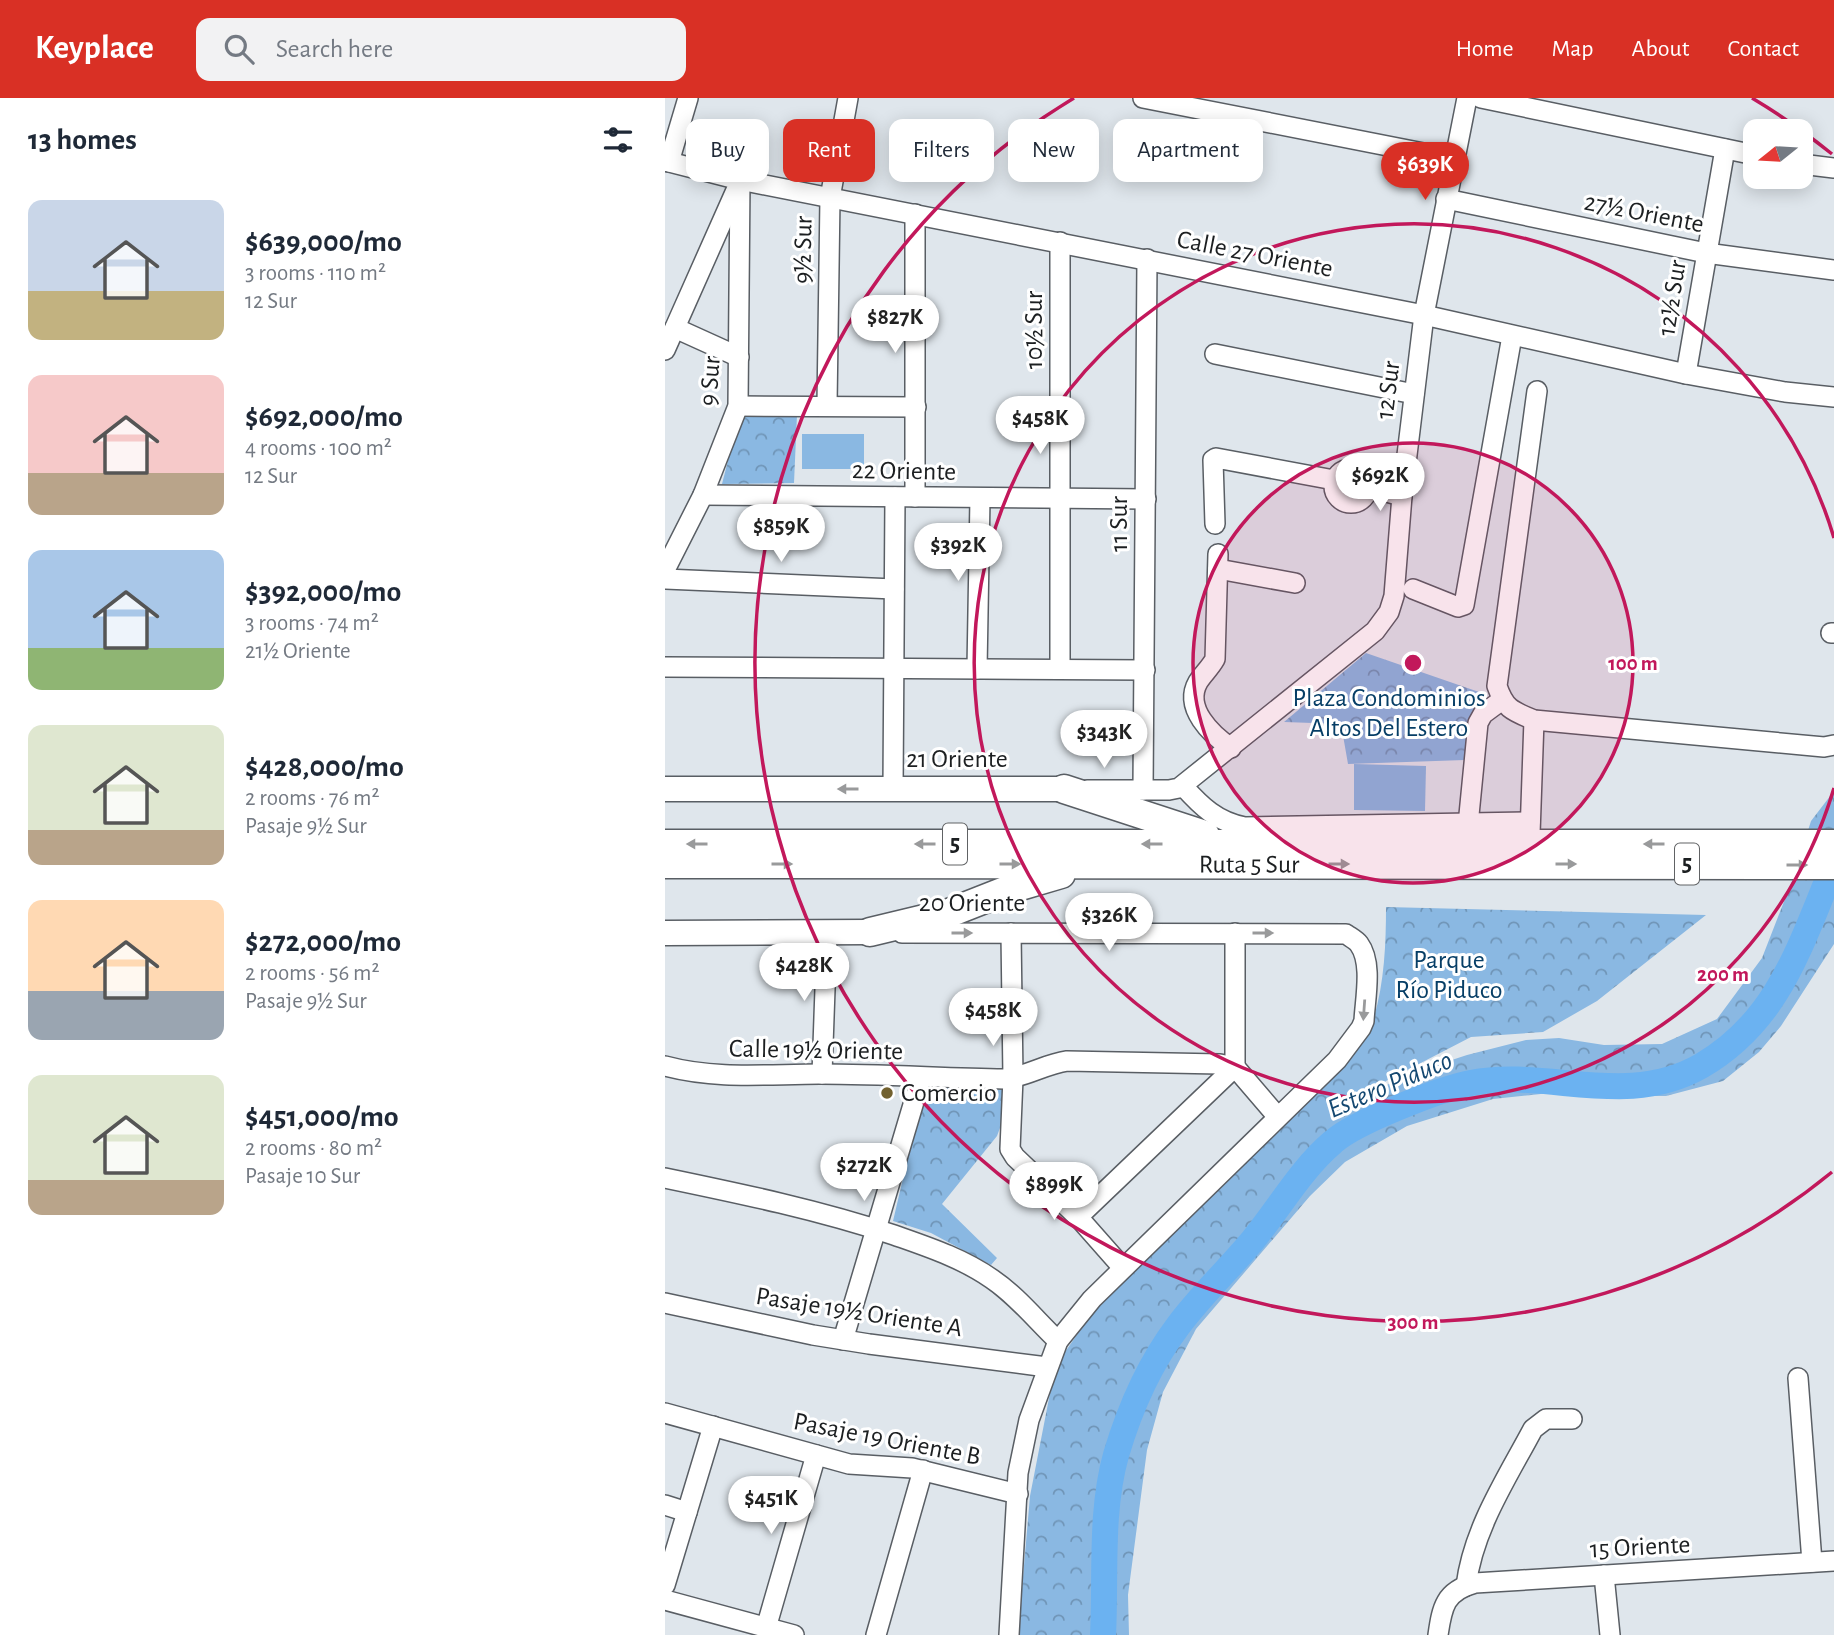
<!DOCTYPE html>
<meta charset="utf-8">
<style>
:root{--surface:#fff;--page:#f2f2f3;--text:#1f2937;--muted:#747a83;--accent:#d93025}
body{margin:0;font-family:"Alegreya Sans",sans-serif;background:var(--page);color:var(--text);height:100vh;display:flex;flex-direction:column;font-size:26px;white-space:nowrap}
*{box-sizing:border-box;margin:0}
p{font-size:23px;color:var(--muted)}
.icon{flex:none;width:38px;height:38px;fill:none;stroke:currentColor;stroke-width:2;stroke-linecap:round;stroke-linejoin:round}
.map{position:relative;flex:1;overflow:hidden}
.panel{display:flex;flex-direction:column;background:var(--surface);width:665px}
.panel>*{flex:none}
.hud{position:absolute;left:21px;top:21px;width:665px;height:63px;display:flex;gap:14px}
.needle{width:46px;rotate:252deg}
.buttons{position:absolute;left:1078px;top:21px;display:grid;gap:14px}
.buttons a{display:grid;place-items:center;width:70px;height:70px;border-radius:14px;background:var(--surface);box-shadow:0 4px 18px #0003;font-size:35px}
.price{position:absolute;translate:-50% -60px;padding:0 16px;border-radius:24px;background:#fff;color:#222;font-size:23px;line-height:46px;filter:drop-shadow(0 2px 4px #0008)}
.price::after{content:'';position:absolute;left:50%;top:42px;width:21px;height:16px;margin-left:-10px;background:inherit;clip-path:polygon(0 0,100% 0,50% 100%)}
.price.active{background:var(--accent);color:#fff}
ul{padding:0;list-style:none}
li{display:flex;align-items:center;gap:21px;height:175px;padding:0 28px}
li span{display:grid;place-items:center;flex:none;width:196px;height:140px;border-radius:14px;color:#555}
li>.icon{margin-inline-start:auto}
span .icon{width:84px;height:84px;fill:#fffc;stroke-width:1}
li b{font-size:30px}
h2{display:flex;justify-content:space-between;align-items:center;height:84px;padding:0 28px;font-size:30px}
.tag{padding:0 24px;border-radius:14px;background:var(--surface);box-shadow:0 4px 18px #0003;font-size:24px;line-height:63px}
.tag.active{background:var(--accent);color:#fff}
header{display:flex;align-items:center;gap:42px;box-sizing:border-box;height:98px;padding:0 35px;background:var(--accent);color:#fff}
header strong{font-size:33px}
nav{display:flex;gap:38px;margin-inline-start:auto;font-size:24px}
.search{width:490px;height:63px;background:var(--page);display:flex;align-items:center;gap:18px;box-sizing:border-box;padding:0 24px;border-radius:14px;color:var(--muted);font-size:26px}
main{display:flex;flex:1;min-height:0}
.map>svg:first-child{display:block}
</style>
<header>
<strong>Keyplace</strong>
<div class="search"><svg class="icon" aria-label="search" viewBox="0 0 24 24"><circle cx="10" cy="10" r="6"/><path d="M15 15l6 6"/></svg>Search here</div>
<nav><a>Home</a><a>Map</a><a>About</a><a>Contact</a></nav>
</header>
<main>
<section class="panel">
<h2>13 homes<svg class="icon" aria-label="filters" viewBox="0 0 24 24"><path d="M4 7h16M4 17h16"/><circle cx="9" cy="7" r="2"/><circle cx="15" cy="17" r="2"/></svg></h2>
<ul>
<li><span style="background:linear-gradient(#c9d6e8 65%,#c2b280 0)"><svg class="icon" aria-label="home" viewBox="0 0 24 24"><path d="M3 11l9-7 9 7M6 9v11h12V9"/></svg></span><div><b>$639,000/mo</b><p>3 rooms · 110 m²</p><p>12 Sur</p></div></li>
<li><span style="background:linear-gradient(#f6c9c9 70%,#b9a48a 0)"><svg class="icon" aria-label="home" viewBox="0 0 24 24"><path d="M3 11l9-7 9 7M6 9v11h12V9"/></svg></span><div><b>$692,000/mo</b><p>4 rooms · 100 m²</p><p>12 Sur</p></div></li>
<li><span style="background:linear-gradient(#a9c7e8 70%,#8fb573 0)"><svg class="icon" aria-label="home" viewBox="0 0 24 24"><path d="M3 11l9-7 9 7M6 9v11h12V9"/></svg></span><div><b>$392,000/mo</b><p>3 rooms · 74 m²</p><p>21½ Oriente</p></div></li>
<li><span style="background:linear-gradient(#dfe7d0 75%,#b9a48a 0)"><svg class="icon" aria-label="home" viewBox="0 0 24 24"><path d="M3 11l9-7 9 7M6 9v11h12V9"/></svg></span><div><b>$428,000/mo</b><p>2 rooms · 76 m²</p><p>Pasaje 9½ Sur</p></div></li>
<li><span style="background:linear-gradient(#ffd9b3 65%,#9aa5b1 0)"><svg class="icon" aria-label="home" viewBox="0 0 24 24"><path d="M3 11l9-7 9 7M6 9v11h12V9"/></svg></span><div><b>$272,000/mo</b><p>2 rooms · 56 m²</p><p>Pasaje 9½ Sur</p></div></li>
<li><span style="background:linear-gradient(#dfe7d0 75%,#b9a48a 0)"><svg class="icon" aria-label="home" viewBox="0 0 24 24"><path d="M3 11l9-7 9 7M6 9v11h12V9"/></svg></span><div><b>$451,000/mo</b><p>2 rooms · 80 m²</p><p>Pasaje 10 Sur</p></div></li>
</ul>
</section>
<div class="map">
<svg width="1169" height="1537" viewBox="0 0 1169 1537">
<defs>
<pattern id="park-crowns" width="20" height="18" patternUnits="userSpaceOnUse" patternTransform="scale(1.75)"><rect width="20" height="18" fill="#8ab8e2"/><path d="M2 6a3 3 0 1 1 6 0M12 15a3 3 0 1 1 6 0" fill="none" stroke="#7095b7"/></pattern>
</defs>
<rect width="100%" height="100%" fill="#dfe6ec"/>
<g fill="url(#park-crowns)">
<polygon points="75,315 132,317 129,385 57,386"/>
<polygon points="701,555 814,594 800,662 683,666 676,626 619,624"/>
<path d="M1169 693V846L1116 928 1094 954 1058 983 1001 998H966L895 994 828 1001 742 1028 680 1064 645 1098 531 1231 498 1294 482 1352 463 1497 464 1537H353L365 1398 386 1290 400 1254 454 1176 704 934C719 895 721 850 721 809L1041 817 932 903 878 934 806 939 721 983 709 995 735 979 802 957 861 942 894 940 939 947 997 946 1052 921 1097 860 1127 783 1146 723Z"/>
<polygon points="260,987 339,992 342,1011 332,1038 277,1106 332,1160 326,1167 266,1135 228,1123"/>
</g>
<g fill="#8ab8e2">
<rect x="137" y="336" width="62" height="35"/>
<polygon points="689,666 761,668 760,713 689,712"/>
</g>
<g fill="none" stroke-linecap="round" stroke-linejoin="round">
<path stroke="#6bb2f1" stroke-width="26" d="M438 1537C441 1478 435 1414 451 1357 464 1313 485 1265 513 1228 536 1197 564 1171 588 1142 615 1109 636 1071 668 1044 690 1024 775 991 806 985 884 970 960 1011 1036 968 1115 922 1135 846 1169 767"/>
<g stroke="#595e64" stroke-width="22">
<g id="minor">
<polyline points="478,0 789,61"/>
<polyline points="816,0 1090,57"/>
<polyline points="0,63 75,82 759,217 1021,276 1120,294 1169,299"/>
<polyline points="4,64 23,0"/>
<polyline points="1136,66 1169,70"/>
<polyline points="781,101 1041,155 1169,172"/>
<polyline points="250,116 250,399"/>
<polyline points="395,144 395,571"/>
<polyline points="10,230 74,259"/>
<polyline points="0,252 72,90"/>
<polyline points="550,256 749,296"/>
<polyline points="1021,276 1060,51"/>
<path d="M872 293 832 588C840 611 847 613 869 622L1159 649 1169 647"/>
<polyline points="162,307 165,100 183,0"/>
<polyline points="73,308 251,309"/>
<circle cx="686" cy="388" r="17"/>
<polyline points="703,389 737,398"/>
<polyline points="38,397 481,401"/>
<polyline points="550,426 548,362 551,360 669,382"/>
<path d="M553 456 550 561C545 570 538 576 533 584 518 610 547 637 566 650"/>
<polyline points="553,471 630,485"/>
<polyline points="0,472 38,397 73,308 75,82"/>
<polyline points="0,481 229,491"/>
<polyline points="748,491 793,509 799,507 847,238"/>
<polyline points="1166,535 1169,535"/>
<polyline points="0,569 480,572"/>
<polyline points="312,571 315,400"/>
<path d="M518 688C536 708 552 724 580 729L865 724"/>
<polyline points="228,691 230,399"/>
<polyline points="422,692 504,692 514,690 710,533 724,514 729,498 737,398 759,217 802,0"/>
<polyline points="478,692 482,161"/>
<polyline points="803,727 813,625 818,616 837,602"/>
<polyline points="865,736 869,622"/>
<path d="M237 835 681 836C685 839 691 842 694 846 708 865 700 901 699 923L696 930 672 962 427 1201 393 1243 364 1322 353 1375 344 1537"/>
<polyline points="346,835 348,980 345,1051 350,1059 413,1119 458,1170"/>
<path d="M0 968C52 982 103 976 155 976 217 976 278 980 339 981 361 979 380 966 402 963L555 966 570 969 612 1018"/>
<polyline points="157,976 162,834"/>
<path d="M0 1080C77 1096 154 1112 229 1137 263 1149 297 1160 327 1181 352 1198 371 1222 393 1243"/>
<polyline points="413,1119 570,969 570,835"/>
<polyline points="0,1205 148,1237 204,1246 382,1269"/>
<polyline points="178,1242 256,980"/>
<polyline points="1133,1280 1147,1464"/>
<polyline points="0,1315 184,1366 247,1370 353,1396"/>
<polyline points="0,1407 22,1414"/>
<polyline points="939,1477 945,1537"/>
<polyline points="0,1487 48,1328"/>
<path d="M801 1488C808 1431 842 1380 868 1331L881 1321H907"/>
<polyline points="0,1502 129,1537"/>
<polyline points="101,1530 151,1357"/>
<polyline points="211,1537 258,1372"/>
<path d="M773 1537C777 1509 780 1493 810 1485L1169 1463"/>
</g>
</g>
<g stroke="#595e64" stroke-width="27">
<g id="major">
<polyline points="0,691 399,691"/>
<polyline points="0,835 205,834"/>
</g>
</g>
<g stroke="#595e64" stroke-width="31">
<g id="highway">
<polyline points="399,691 540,737"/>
<polyline points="0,746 1169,746"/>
<path id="s1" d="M0 766 1169 767"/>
<polyline points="205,834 284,815 345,791 396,776"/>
</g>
</g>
<use href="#minor" stroke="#fff" stroke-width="19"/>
<use href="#major" stroke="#fff" stroke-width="24"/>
<use href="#highway" stroke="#fff" stroke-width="28"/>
</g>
<defs><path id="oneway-solid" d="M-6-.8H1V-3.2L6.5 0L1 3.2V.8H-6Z" transform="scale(1.75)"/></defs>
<g fill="#999a9b">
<use href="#oneway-solid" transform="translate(183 691) rotate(-180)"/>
<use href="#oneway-solid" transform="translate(32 746) rotate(-180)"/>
<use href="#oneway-solid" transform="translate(260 746) rotate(-180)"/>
<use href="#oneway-solid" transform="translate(487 746) rotate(-180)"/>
<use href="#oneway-solid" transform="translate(989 746) rotate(-180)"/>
<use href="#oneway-solid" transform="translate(117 766)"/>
<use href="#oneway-solid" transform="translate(345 766)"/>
<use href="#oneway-solid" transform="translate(674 766)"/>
<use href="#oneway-solid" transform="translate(901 766)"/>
<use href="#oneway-solid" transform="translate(1132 767)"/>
<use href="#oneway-solid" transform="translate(297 835)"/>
<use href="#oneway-solid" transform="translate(598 835)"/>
<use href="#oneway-solid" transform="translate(699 912) rotate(94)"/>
</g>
<circle cx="748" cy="565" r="220" fill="#c2185b" fill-opacity=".12"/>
<g fill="none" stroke="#c2185b" stroke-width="3.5">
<circle cx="748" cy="565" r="220"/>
<path d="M1169 690A439 439 0 1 1 1169 440"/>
<path d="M1167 1074A659 659 0 1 1 409 0M1087 0A659 659 0 0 1 1167 56"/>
</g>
<circle fill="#72612f" stroke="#fff" stroke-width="2.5" cx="222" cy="995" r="7"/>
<g text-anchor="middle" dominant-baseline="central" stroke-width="6" stroke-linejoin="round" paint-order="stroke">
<g fill="#fff" stroke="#606264" stroke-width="2">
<rect x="278" y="725.5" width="24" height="41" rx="5"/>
<rect x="1010" y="745.5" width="24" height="41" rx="5"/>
</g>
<g font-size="24" font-weight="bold" fill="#1c1f21">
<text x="290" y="746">5</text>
<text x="1022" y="766">5</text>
</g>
<g font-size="26" fill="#1c1f21" stroke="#fff">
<text transform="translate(979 115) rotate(11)">27½ Oriente</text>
<text transform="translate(138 152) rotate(-89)">9½ Sur</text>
<text transform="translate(590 156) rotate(11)">Calle 27 Oriente</text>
<text transform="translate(1007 200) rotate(-81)">12½ Sur</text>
<text transform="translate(369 232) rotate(-90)">10½ Sur</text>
<text transform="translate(45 283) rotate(-86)">9 Sur</text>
<text transform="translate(723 292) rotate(-83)">12 Sur</text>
<text transform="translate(239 373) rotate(1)">22 Oriente</text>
<text transform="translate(454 426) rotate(-90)">11 Sur</text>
<text x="292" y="661">21 Oriente</text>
<text stroke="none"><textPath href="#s1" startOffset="584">Ruta 5 Sur</textPath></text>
<text x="307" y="805">20 Oriente</text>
<text transform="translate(151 952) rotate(1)">Calle 19½ Oriente</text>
<text transform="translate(194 1214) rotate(9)">Pasaje 19½ Oriente A</text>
<text transform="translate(222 1341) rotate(11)">Pasaje 19 Oriente B</text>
<text transform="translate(975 1449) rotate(-3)">15 Oriente</text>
</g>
<g font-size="26" fill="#063e66" stroke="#fff">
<text x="724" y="600">Plaza Condominios<tspan x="724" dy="30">Altos Del Estero</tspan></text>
<text x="784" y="862">Parque<tspan x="784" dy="30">Río Piduco</tspan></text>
</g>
<g font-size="26" fill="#1c1f21" stroke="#fff" text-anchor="start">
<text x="236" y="995">Comercio</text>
</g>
<g font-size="28" font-style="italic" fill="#144871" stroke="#fff">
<text transform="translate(725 987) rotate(-23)">Estero Piduco</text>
</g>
</g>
<circle cx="748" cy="565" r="10" fill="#c2185b" stroke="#fff" stroke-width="3.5"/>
<g font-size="21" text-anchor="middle" font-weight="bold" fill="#c2185b" stroke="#fff" stroke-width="6" stroke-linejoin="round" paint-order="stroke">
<text x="968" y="572">100 m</text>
<text x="1058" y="883">200 m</text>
<text x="748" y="1231">300 m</text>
</g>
</svg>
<div class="buttons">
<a><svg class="needle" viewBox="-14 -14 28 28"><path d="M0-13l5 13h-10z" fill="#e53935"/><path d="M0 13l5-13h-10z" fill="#747a83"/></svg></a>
</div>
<b class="price active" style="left:760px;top:104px">$639K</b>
<b class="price" style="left:230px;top:257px">$827K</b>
<b class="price" style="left:375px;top:358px">$458K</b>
<b class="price" style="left:715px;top:415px">$692K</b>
<b class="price" style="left:116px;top:466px">$859K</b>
<b class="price" style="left:293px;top:485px">$392K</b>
<b class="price" style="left:439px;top:672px">$343K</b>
<b class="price" style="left:444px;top:855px">$326K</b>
<b class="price" style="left:139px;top:905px">$428K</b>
<b class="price" style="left:328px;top:950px">$458K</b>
<b class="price" style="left:199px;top:1105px">$272K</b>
<b class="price" style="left:389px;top:1124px">$899K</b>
<b class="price" style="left:106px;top:1438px">$451K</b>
<div class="hud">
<a class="tag">Buy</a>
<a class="tag active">Rent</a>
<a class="tag">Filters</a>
<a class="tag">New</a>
<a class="tag">Apartment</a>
</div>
</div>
</main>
